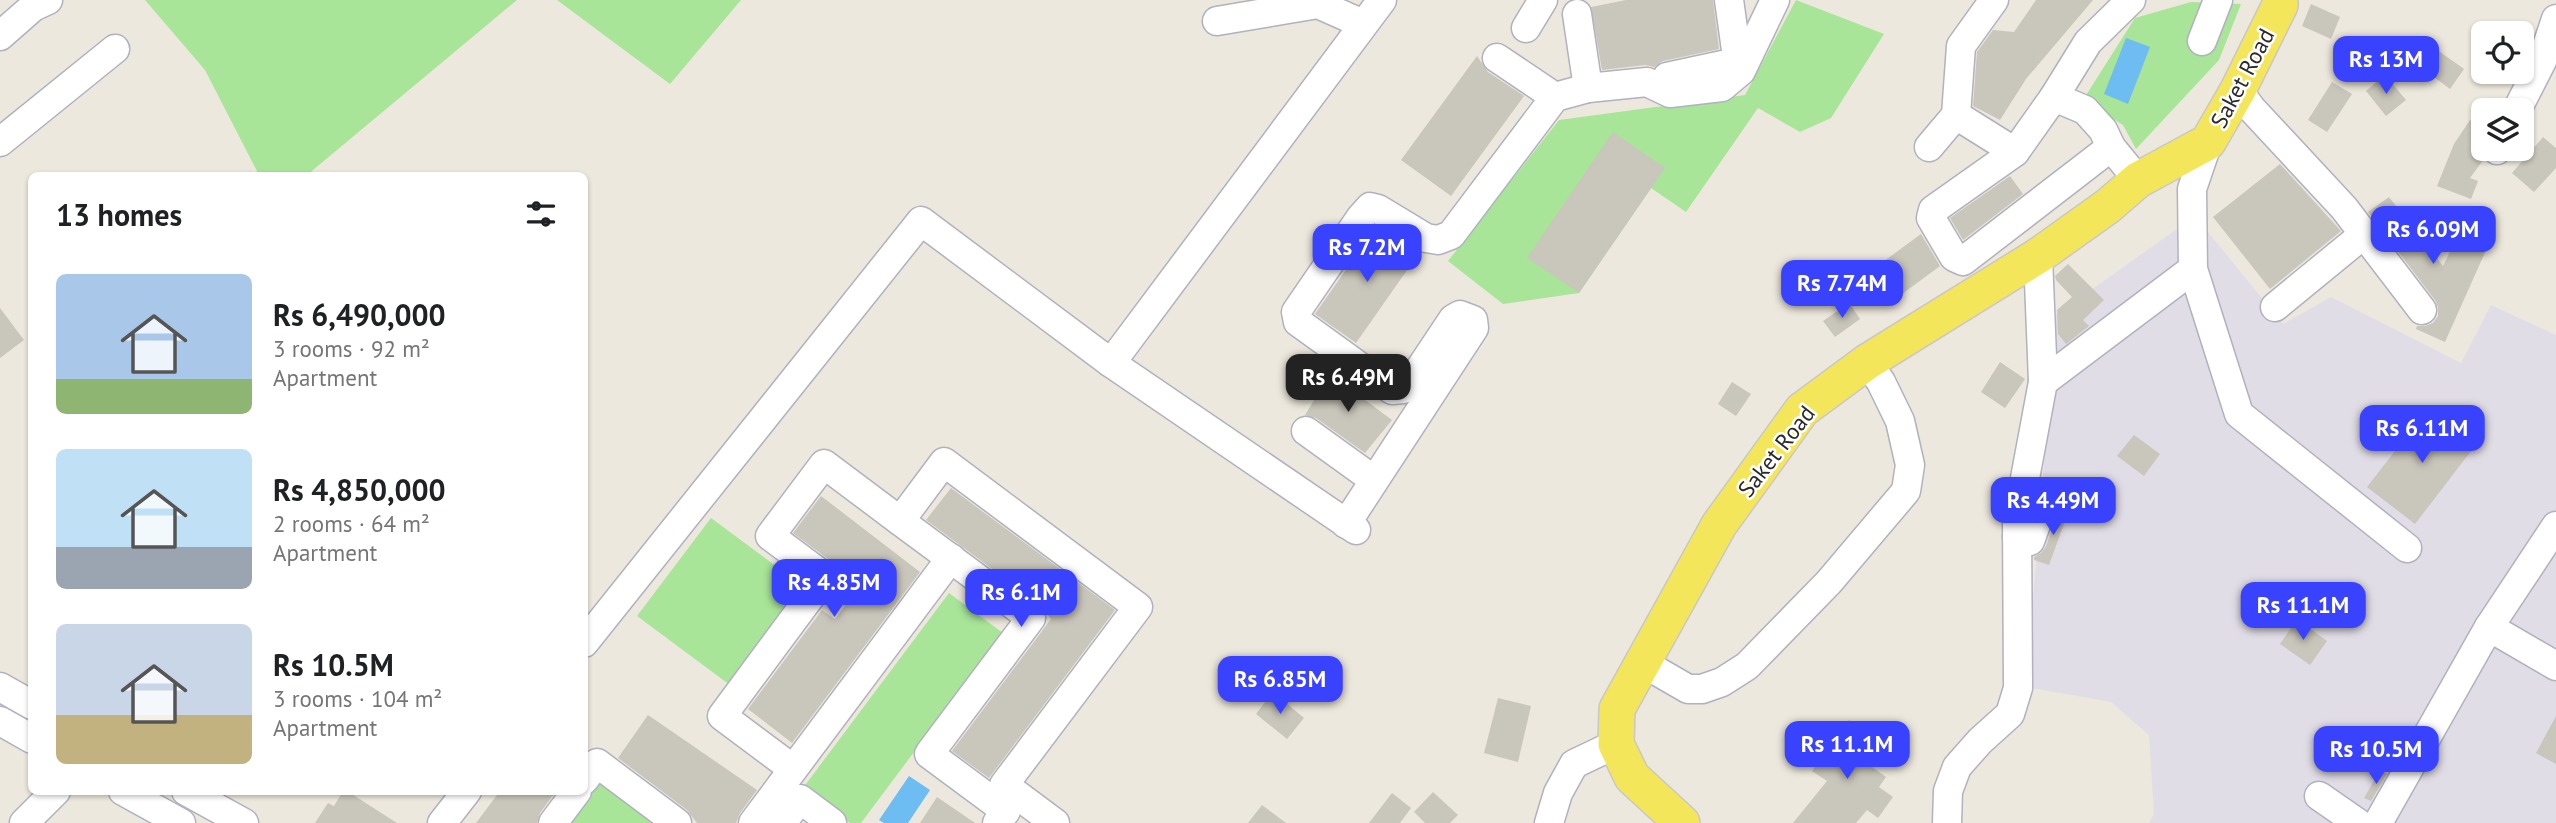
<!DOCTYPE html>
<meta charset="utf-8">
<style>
:root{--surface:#fff;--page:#f6f6f6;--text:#202124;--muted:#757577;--accent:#3842ff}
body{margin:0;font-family:"PT Sans",sans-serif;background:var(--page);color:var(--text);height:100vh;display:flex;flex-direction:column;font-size:26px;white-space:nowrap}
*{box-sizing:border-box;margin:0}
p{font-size:23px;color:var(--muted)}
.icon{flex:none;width:38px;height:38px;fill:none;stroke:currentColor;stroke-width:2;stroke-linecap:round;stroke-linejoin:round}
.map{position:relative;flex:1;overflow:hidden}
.panel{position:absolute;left:28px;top:172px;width:560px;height:623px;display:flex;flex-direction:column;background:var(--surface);border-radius:10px;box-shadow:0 2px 5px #0004}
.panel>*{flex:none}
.fabs{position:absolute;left:2471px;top:21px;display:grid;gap:14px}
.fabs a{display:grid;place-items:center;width:63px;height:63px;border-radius:10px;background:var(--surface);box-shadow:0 2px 5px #0004;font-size:35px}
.price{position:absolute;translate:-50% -60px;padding:0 16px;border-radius:14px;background:var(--accent);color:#fff;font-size:23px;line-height:46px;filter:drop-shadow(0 2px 4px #0008)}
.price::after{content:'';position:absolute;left:50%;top:42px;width:21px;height:16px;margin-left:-10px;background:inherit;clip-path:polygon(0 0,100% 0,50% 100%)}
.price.current{background:#222;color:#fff}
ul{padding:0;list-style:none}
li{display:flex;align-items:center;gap:21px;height:175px;padding:0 28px}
li span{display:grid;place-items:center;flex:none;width:196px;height:140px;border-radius:10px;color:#555}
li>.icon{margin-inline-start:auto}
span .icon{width:84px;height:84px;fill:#fffc;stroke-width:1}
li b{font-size:30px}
h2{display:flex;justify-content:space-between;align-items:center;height:84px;padding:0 28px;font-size:30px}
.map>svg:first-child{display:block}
</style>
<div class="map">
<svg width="2556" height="823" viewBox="0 0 2556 823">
<rect width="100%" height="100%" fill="#ede8dd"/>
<polygon fill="#e1dde6" points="2195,216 2283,324 2331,297 2461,363 2491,305 2556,335 2556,823 2149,823 2154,814 2149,735 2111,702 2026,687 2056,315"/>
<g fill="#a8e598">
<polygon points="145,0 517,0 307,175 259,175 205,70"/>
<polygon points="557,0 741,0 670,84"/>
<polygon points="1796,0 1884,34 1831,118 1800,132 1758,108 1686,212 1651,188 1579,293 1503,304 1448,261 1559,120 1745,95"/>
<polygon points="2191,2 2241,4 2219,60 2136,149 2123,125 2083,100 2135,18"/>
<polygon points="711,518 808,590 734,688 637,616"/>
<polygon points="949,593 1003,633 861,823 850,823 803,788"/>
<polygon points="599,773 667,823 562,823"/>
</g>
<g fill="#6dbcf2">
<polygon points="2126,38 2150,47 2128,104 2104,94"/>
<polygon points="909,776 930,790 908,823 884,823 879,820"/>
</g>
<g fill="#c9c6bb">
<polygon points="1626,0 1713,0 1719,49 1663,61 1654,67 1645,65 1602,70 1591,7"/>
<polygon points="2036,0 2093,0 2026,79 2000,120 1973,106 1977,52 1993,30 2014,32"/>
<polygon points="2311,4 2340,17 2331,39 2302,26"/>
<polygon points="2436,49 2464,69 2450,89 2422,68"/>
<polygon points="1477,56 1488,72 1524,96 1451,196 1401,160"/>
<polygon points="2385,75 2406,100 2386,116 2366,91"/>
<polygon points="2332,82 2352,94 2327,132 2308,120"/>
<polygon points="2470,120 2483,128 2481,154 2484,159 2470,178 2478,181 2471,199 2437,186 2454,144"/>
<polygon points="1613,132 1665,168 1579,293 1527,258"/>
<polygon points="2543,137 2556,148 2556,168 2534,192 2512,173"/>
<polygon points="2280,164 2341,231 2270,289 2213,217"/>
<polygon points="2010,176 2023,194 1963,240 1950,218"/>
<polygon points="2389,197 2443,266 2458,235 2487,248 2445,342 2416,329 2417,326 2425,326 2433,323 2438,316 2438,307 2435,300 2368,212"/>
<polygon points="1376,227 1419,253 1356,343 1315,314"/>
<polygon points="1921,234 1940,266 1898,297 1876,267"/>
<polygon points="2068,264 2104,300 2083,320 2089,326 2066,344 2058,334 2057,310 2072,297 2056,280 2055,276"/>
<polygon points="1849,303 1860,319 1835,337 1823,321"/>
<polygon points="0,308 24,340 0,358"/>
<polygon points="2000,362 2025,379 2005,408 1981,392"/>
<polygon points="1330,374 1392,420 1365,453 1316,418 1305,415"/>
<polygon points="1732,382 1751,394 1736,416 1718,404"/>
<polygon points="2430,406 2478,442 2415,524 2367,487"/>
<polygon points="2134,435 2160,454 2144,476 2117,456"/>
<polygon points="951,488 1115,610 989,778 952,751 1051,619 1041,605 926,520"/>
<polygon points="821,496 920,572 792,743 748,709 822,610 835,619 855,593 840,582 840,571 835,564 793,533"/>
<polygon points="2059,506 2069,510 2049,565 2034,560 2034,557 2041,553 2046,547"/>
<polygon points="2297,619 2327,641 2310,665 2280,644"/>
<polygon points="1273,692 1304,718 1287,739 1256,714"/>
<polygon points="1498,698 1531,706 1518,762 1484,753"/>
<polygon points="648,715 757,790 740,813 736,823 697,823 687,810 618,758"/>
<polygon points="2556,716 2556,764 2536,753"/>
<polygon points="1849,720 1874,738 1872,740 1881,746 1868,764 1886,777 1879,787 1893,797 1878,818 1867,810 1856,823 1793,823 1827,781 1812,771"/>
<polygon points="2380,770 2387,774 2371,801 2364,798"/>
<polygon points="343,791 347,791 397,823 315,823 328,803 334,806"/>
<polygon points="500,791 556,791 540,813 537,823 476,823"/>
<polygon points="1433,792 1458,815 1450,823 1425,823 1414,812"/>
<polygon points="1392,793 1411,808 1400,823 1369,823"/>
<polygon points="937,797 975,823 920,823"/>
<polygon points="1262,805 1286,823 1248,823"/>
</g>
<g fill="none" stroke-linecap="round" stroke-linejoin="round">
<g stroke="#b1b1bf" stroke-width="31">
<g id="minor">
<polyline points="1994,0 1961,46 1956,115 2015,152"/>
<polyline points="2131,0 2088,42 2054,97 2085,110 2103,130 2111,147 2138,180"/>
<polyline points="1577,14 1588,88"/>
<polyline points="1217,21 1318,4 1363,24"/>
<polyline points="1526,28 1543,0"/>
<polyline points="0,36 33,7 48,0"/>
<polyline points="2202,41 2218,0"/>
<polyline points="1497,58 1555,97"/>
<polyline points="1667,77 1732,63 1737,57 1729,0"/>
<polyline points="2238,90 2251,108 2344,208 2422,310"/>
<polyline points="2054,97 2015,152 1933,210 1931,218 1954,257 1963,261 2111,147"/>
<polyline points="2517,110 2542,61 2556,19"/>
<polyline points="0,142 115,49"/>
<polyline points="2208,142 2192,189 2193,269 2239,414 2407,548"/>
<polyline points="1929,147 1956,115"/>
<polyline points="2497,150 2498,149"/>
<polyline points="2275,307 2364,234"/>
<polyline points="1111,363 1356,530"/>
<polyline points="2043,382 2193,269"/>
<polyline points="1306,431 1374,480"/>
<polyline points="1346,524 1474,328 1473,320 1460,315 1453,319 1409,385 1403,389 1392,390 1298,322 1296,312 1361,217 1370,207 1378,209 1426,238 1438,240 1451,235 1555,97 1588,88 1647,82 1670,93 1722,87 1741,71 1775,0"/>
<polyline points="2017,537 2030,541 2043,505"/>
<polyline points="2489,627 2556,666"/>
<polyline points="584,643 921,221 1111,363 1382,0"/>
<polyline points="1643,663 1688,689 1702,689 1722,682 1747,666 1829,582 1906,491 1910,465 1900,421 1881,382 1867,362"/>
<polyline points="0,687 32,705"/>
<polyline points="0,721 32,739"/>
<polyline points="793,769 722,716 825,577 770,536 824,464 900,521"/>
<polyline points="584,780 597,763 677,823"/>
<polyline points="123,791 181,823"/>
<polyline points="186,791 244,823"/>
<polyline points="2319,796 2358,823"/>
<polyline points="24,823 56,791"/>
<polyline points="442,823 467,791"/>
<polyline points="553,823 577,791"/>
<polyline points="753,823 951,558"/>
<polyline points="782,823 800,799 832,823"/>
<polyline points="997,823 1006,811 929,754 1031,618 900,521 944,462 1138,607 1004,785 1055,823"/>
<polyline points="1549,823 1558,793 1574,764 1616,744"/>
<polyline points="1947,823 1948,791 1957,767 1980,741 2010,714 2018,688 2017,521 2043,382 2038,256"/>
<polyline points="2378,823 2489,627 2556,526"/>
</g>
</g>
<g stroke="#c8c8c8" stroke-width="38">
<polyline id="major" points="1682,823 1632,777 1616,744 1617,709 1719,525 1802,410 1867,362 2038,256 2108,206 2138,180 2208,142 2238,90 2280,5 2280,0"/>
</g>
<use href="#minor" stroke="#fff" stroke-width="28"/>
<use href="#major" stroke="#f4e65b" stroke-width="35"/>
</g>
<g text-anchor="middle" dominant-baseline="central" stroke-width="5" stroke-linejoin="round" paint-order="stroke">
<g font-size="23" fill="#2b2b2b" stroke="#fff">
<text transform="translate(2242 78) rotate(-62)">Saket Road</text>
<text transform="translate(1776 451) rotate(-52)">Saket Road</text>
</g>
</g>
</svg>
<div class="fabs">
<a><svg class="icon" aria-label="locate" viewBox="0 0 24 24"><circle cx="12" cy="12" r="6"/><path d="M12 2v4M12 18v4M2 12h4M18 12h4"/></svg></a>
<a><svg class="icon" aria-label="layers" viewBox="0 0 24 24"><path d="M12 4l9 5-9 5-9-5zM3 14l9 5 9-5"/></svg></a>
</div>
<b class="price" style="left:2386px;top:96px">Rs 13M</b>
<b class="price" style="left:2433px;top:266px">Rs 6.09M</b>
<b class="price" style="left:1367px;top:284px">Rs 7.2M</b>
<b class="price" style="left:1842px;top:320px">Rs 7.74M</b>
<b class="price current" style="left:1348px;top:414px">Rs 6.49M</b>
<b class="price" style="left:2422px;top:465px">Rs 6.11M</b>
<b class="price" style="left:2053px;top:537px">Rs 4.49M</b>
<b class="price" style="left:834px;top:619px">Rs 4.85M</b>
<b class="price" style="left:1021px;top:629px">Rs 6.1M</b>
<b class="price" style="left:2303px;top:642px">Rs 11.1M</b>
<b class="price" style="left:1280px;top:716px">Rs 6.85M</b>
<b class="price" style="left:1847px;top:781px">Rs 11.1M</b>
<b class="price" style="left:2376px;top:786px">Rs 10.5M</b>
<section class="panel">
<h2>13 homes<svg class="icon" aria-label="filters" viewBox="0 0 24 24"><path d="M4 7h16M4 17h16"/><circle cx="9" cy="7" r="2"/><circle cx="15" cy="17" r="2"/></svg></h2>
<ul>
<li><span style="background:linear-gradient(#a9c7e8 75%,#8fb573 0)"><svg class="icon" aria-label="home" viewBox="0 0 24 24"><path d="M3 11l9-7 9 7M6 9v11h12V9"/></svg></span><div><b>Rs 6,490,000</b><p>3 rooms · 92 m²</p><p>Apartment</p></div></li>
<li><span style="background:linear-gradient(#bfe0f5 70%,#9aa5b1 0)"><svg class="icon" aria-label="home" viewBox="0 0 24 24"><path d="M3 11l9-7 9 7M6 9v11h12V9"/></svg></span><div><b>Rs 4,850,000</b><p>2 rooms · 64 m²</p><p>Apartment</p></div></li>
<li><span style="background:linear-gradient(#c9d6e8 65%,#c2b280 0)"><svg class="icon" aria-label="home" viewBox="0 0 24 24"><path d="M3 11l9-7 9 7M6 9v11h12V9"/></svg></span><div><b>Rs 10.5M</b><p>3 rooms · 104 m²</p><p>Apartment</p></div></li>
</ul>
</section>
</div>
